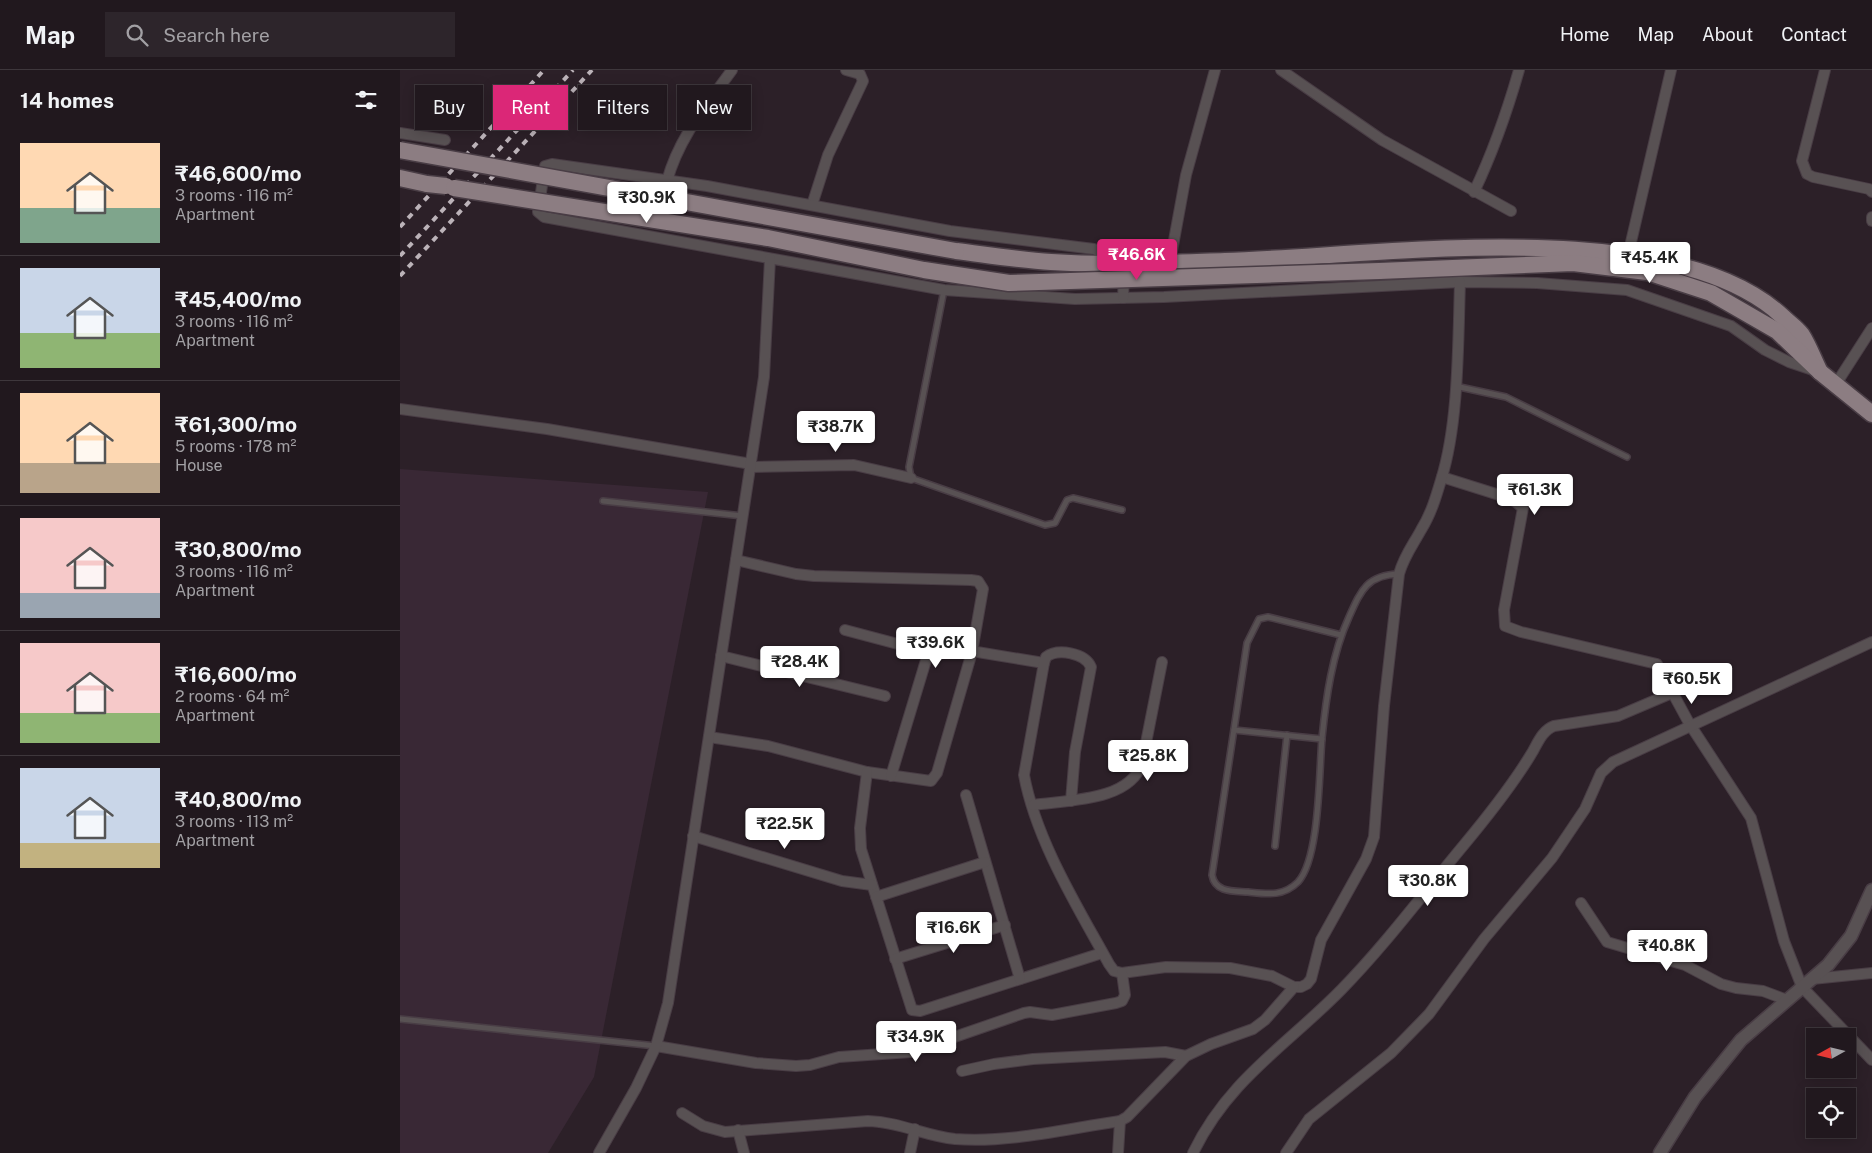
<!DOCTYPE html>
<meta charset="utf-8">
<style>
:root{--surface:#21181e;--page:#2d252b;--text:#f1f3f6;--muted:#a2a0a4;--line:#3e373c;--accent:#db2777}
body{margin:0;font-family:"Public Sans",sans-serif;background:var(--page);color:var(--text);height:100vh;display:flex;flex-direction:column;font-size:19px;white-space:nowrap}
*{box-sizing:border-box;margin:0}
p{font-size:16px;color:var(--muted)}
.icon{flex:none;width:28px;height:28px;fill:none;stroke:currentColor;stroke-width:2;stroke-linecap:round;stroke-linejoin:round}
.map{position:relative;flex:1;overflow:hidden}
.side{display:flex;flex-direction:column;background:var(--surface);width:400px}
.side>*{flex:none}
.guide{position:absolute;left:15px;top:15px;width:475px;height:45px;display:flex;gap:10px}
.needle{width:32px;rotate:262deg}
.fabs{position:absolute;left:1406px;top:958px;display:grid;gap:10px}
.fabs a{display:grid;place-items:center;width:50px;height:50px;border-radius:0px;background:var(--surface);box-shadow:0 2px 12px #0003,0 0 0 1px var(--line);font-size:25px}
.price{position:absolute;translate:-50% -42px;padding:0 11px;border-radius:5px;background:#fff;color:#222;font-size:16px;line-height:32px;filter:drop-shadow(0 1px 2px #0008)}
.price::after{content:'';position:absolute;left:50%;top:30px;width:15px;height:11px;margin-left:-8px;background:inherit;clip-path:polygon(0 0,100% 0,50% 100%)}
.price.active{background:var(--accent);color:#fff}
ul{padding:0;list-style:none}
li{display:flex;align-items:center;gap:15px;height:125px;padding:0 20px}
li+li{border-top:1px solid var(--line)}
li span{display:grid;place-items:center;flex:none;width:140px;height:100px;border-radius:0px;color:#555}
li>.icon{margin-inline-start:auto}
span .icon{width:60px;height:60px;fill:#fffc;stroke-width:1}
li b{font-size:21px}
h2{display:flex;justify-content:space-between;align-items:center;height:60px;padding:0 20px;font-size:21px}
.pill{padding:0 18px;border-radius:0px;background:var(--surface);box-shadow:0 2px 12px #0003,0 0 0 1px var(--line);font-size:18px;line-height:45px}
.pill.active{background:var(--accent);color:#fff}
header{display:flex;align-items:center;gap:30px;box-sizing:border-box;height:70px;padding:0 25px;background:var(--surface);border-bottom:1px solid var(--line)}
header strong{font-size:24px}
nav{display:flex;gap:28px;margin-inline-start:auto;font-size:18px}
.search{width:350px;height:45px;background:var(--page);display:flex;align-items:center;gap:12px;box-sizing:border-box;padding:0 18px;border-radius:0px;color:var(--muted);font-size:19px}
main{display:flex;flex:1;min-height:0}
.map>svg:first-child{display:block}
</style>
<header>
<strong>Map</strong>
<div class="search"><svg class="icon" aria-label="search" viewBox="0 0 24 24"><circle cx="10" cy="10" r="6"/><path d="M15 15l6 6"/></svg>Search here</div>
<nav><a>Home</a><a>Map</a><a>About</a><a>Contact</a></nav>
</header>
<main>
<section class="side">
<h2>14 homes<svg class="icon" aria-label="filters" viewBox="0 0 24 24"><path d="M4 7h16M4 17h16"/><circle cx="9" cy="7" r="2"/><circle cx="15" cy="17" r="2"/></svg></h2>
<ul>
<li><span style="background:linear-gradient(#ffd9b3 65%,#7fa58c 0)"><svg class="icon" aria-label="home" viewBox="0 0 24 24"><path d="M3 11l9-7 9 7M6 9v11h12V9"/></svg></span><div><b>₹46,600/mo</b><p>3 rooms · 116 m²</p><p>Apartment</p></div></li>
<li><span style="background:linear-gradient(#c9d6e8 65%,#8fb573 0)"><svg class="icon" aria-label="home" viewBox="0 0 24 24"><path d="M3 11l9-7 9 7M6 9v11h12V9"/></svg></span><div><b>₹45,400/mo</b><p>3 rooms · 116 m²</p><p>Apartment</p></div></li>
<li><span style="background:linear-gradient(#ffd9b3 70%,#b9a48a 0)"><svg class="icon" aria-label="home" viewBox="0 0 24 24"><path d="M3 11l9-7 9 7M6 9v11h12V9"/></svg></span><div><b>₹61,300/mo</b><p>5 rooms · 178 m²</p><p>House</p></div></li>
<li><span style="background:linear-gradient(#f6c9c9 75%,#9aa5b1 0)"><svg class="icon" aria-label="home" viewBox="0 0 24 24"><path d="M3 11l9-7 9 7M6 9v11h12V9"/></svg></span><div><b>₹30,800/mo</b><p>3 rooms · 116 m²</p><p>Apartment</p></div></li>
<li><span style="background:linear-gradient(#f6c9c9 70%,#8fb573 0)"><svg class="icon" aria-label="home" viewBox="0 0 24 24"><path d="M3 11l9-7 9 7M6 9v11h12V9"/></svg></span><div><b>₹16,600/mo</b><p>2 rooms · 64 m²</p><p>Apartment</p></div></li>
<li><span style="background:linear-gradient(#c9d6e8 75%,#c2b280 0)"><svg class="icon" aria-label="home" viewBox="0 0 24 24"><path d="M3 11l9-7 9 7M6 9v11h12V9"/></svg></span><div><b>₹40,800/mo</b><p>3 rooms · 113 m²</p><p>Apartment</p></div></li>
</ul>
</section>
<div class="map">
<svg width="1472" height="1083" viewBox="0 0 1472 1083">
<rect width="100%" height="100%" fill="#2c2028"/>
<polygon fill="#392835" points="0,399 308,422 194,1007 148,1083 0,1083"/>
<g fill="none" stroke-linecap="round" stroke-linejoin="round">
<g stroke="#493d45" stroke-width="8">
<g id="service">
<polyline points="544,220 509,397 511,408 645,455 655,453 667,430 673,428 722,440"/>
<polyline points="1055,316 1106,327 1227,387"/>
<polyline points="203,431 343,446"/>
<path d="M941 565 868 547 859 549 847 573 812 805C815 823 834 821 848 822 867 824 883 827 898 812 920 788 919 701 922 668 926 628 932 584 949 547 961 520 967 505 999 504"/>
<polyline points="834,660 922,669"/>
<polyline points="875,776 887,665"/>
<polyline points="0,949 256,976"/>
</g>
</g>
<g stroke="#493d45" stroke-width="12">
<g id="minor">
<polyline points="881,0 982,70 1111,141"/>
<polyline points="1425,0 1402,91 1407,104 1413,107 1469,119 1472,122"/>
<polyline points="0,63 45,70"/>
<path d="M267 111C279 67 306 36 332 0"/>
<path d="M1074 122C1093 82 1107 42 1119 0"/>
<polyline points="412,135 428,85 463,11 460,4 446,0"/>
<polyline points="1472,147 1472,151"/>
<polyline points="1228,185 1271,0"/>
<polyline points="721,192 694,179 550,161 307,116 152,94 145,96 138,142 144,147 544,220 675,229 764,227 1060,212 1137,213 1227,220 1331,256 1365,280 1389,292 1416,301"/>
<polyline points="770,192 786,105 815,0"/>
<polyline points="723,228 724,204"/>
<polyline points="1436,314 1472,258"/>
<polyline points="0,339 147,359 351,394 351,397 454,395 511,408"/>
<polyline points="1042,407 1112,429 1123,438 1104,540 1105,556 1121,562 1257,594 1289,653 1351,748 1384,871 1402,917 1472,990"/>
<polyline points="445,560 528,582"/>
<polyline points="321,586 485,626"/>
<polyline points="309,667 368,676 467,702 531,711 537,703 572,582 583,519 578,511 571,510 414,506 396,504 336,490"/>
<polyline points="467,702 460,758 461,779 512,940 520,941 702,883"/>
<polyline points="491,706 530,577 541,576 644,593"/>
<polyline points="566,725 620,909"/>
<path d="M671 731 675 682 691 597C685 583 658 578 646 587L644 593 624 705C636 770 677 836 709 894L714 901 722 903 766 897 830 898 872 906 894 917H901L907 914 911 909 921 870 966 789 974 767 984 636 999 504C1004 486 1013 475 1021 460 1031 444 1036 427 1041 410 1059 353 1058 272 1060 212"/>
<path d="M633 735C665 730 730 732 742 693L762 592"/>
<polyline points="293,766 442,811 472,815"/>
<polyline points="476,827 585,792"/>
<polyline points="1181,833 1207,872 1285,895 1321,914 1336,918 1363,921 1387,930"/>
<polyline points="495,889 605,855"/>
<polyline points="1412,909 1472,903"/>
<polyline points="256,976 356,993 396,996 410,995 439,987 511,982 624,943 630,942 652,945 716,933 722,931 725,925 722,903"/>
<polyline points="562,1001 594,994 633,989 765,982 786,986"/>
<path d="M282 1043 303 1056 325 1062 468 1051C500 1052 525 1066 555 1069 610 1073 665 1059 720 1051L727 1047 786 986 811 974 853 959 865 950 894 917"/>
<polyline points="338,1060 344,1083"/>
<polyline points="199,1083 236,1018 256,976 268,933 364,307 370,189"/>
<polyline points="510,1083 515,1059"/>
<polyline points="718,1083 720,1051"/>
<path d="M793 1083C828 1010 887 975 941 920 985 875 1023 824 1063 776 1088 746 1113 715 1133 681 1138 672 1143 660 1154 656L1218 646 1272 623"/>
<polyline points="886,1083 909,1049 991,983 1029,944 1084,869 1152,788 1185,739 1201,703 1213,692 1472,572"/>
</g>
</g>
<g stroke="#493d45" stroke-width="15">
<polyline id="tertiary" points="1260,1083 1295,1027 1341,970 1428,895 1451,866 1472,820"/>
</g>
<g stroke="#493d45" stroke-width="19">
<g id="primary">
<polyline points="0,108 27,114"/>
<path d="M556 181C588 185 620 190 651 192 709 196 767 193 825 191 972 187 1268 141 1382 246 1388 252 1397 258 1402 265 1409 276 1414 290 1420 302"/>
<polyline points="979,201 1173,193 1247,202 1311,223 1377,261 1420,302 1472,344"/>
</g>
</g>
<use href="#service" stroke="#585153" stroke-width="5"/>
<use href="#minor" stroke="#585153" stroke-width="10"/>
<use href="#tertiary" stroke="#585153" stroke-width="12"/>
<use href="#primary" stroke="#8c7d82" stroke-width="16"/>
<g stroke="#bcb3b9" stroke-width="4" stroke-dasharray="6 6" stroke-linecap="butt">
<polyline points="0,157 144,0"/>
<polyline points="0,186 173,0"/>
<polyline points="0,206 192,0"/>
</g>
<g stroke="#493d45" stroke-width="19" stroke-linecap="butt">
<g id="primary-bridge">
<polyline points="0,80 556,181"/>
<polyline points="27,114 46,116"/>
<polyline points="54,118 368,168 524,200 609,213 979,201"/>
</g>
</g>
<use href="#primary-bridge" stroke="#8c7d82" stroke-width="16"/>
</g>
</svg>
<div class="fabs">
<a><svg class="needle" viewBox="-14 -14 28 28"><path d="M0-13l5 13h-10z" fill="#e53935"/><path d="M0 13l5-13h-10z" fill="#a2a0a4"/></svg></a>
<a><svg class="icon" aria-label="locate" viewBox="0 0 24 24"><circle cx="12" cy="12" r="6"/><path d="M12 2v4M12 18v4M2 12h4M18 12h4"/></svg></a>
</div>
<b class="price" style="left:247px;top:154px">₹30.9K</b>
<b class="price active" style="left:737px;top:211px">₹46.6K</b>
<b class="price" style="left:1250px;top:214px">₹45.4K</b>
<b class="price" style="left:436px;top:383px">₹38.7K</b>
<b class="price" style="left:1135px;top:446px">₹61.3K</b>
<b class="price" style="left:536px;top:599px">₹39.6K</b>
<b class="price" style="left:400px;top:618px">₹28.4K</b>
<b class="price" style="left:1292px;top:635px">₹60.5K</b>
<b class="price" style="left:748px;top:712px">₹25.8K</b>
<b class="price" style="left:385px;top:780px">₹22.5K</b>
<b class="price" style="left:1028px;top:837px">₹30.8K</b>
<b class="price" style="left:554px;top:884px">₹16.6K</b>
<b class="price" style="left:1267px;top:902px">₹40.8K</b>
<b class="price" style="left:516px;top:993px">₹34.9K</b>
<div class="guide">
<a class="pill">Buy</a>
<a class="pill active">Rent</a>
<a class="pill">Filters</a>
<a class="pill">New</a>
</div>
</div>
</main>
